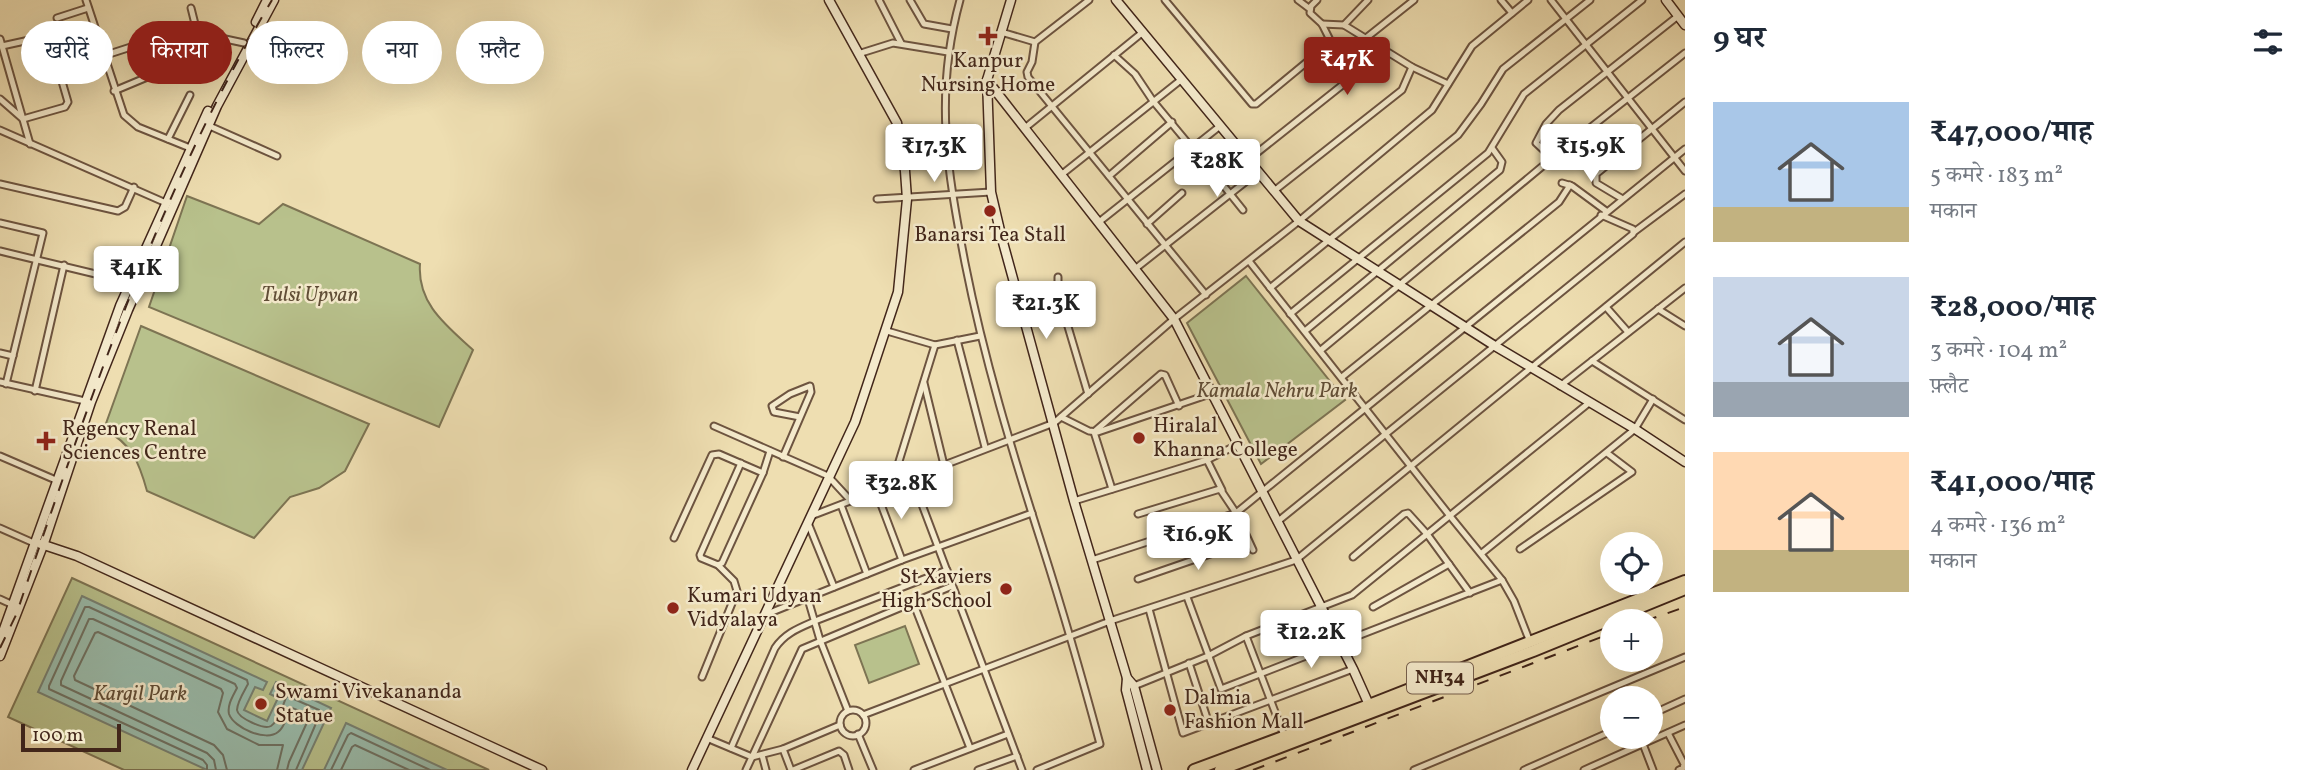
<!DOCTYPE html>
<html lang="hi">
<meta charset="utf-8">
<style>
:root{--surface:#fff;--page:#f2f2f3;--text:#1f2937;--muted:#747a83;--accent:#8f2418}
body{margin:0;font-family:Vollkorn,"Noto Serif Devanagari",serif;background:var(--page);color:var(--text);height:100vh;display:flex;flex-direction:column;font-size:26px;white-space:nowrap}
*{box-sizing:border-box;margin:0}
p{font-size:23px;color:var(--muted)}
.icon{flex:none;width:38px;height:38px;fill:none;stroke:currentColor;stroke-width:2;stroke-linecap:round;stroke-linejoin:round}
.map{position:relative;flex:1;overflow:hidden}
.details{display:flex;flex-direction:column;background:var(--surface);width:630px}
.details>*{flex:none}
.top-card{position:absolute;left:21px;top:21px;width:665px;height:63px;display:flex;gap:14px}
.controls{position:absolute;left:1600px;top:532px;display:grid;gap:14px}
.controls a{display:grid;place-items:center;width:63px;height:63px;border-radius:50%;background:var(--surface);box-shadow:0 7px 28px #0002;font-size:35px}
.scale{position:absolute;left:21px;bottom:18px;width:100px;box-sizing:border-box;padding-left:7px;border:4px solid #42261a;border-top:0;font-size:19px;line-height:24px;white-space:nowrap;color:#42261a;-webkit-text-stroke:5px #f4eacc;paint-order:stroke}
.price{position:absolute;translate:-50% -60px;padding:0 16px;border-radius:7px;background:#fff;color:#222;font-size:23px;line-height:46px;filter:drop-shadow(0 2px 4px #0008)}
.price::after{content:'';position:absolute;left:50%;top:42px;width:21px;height:16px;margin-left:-10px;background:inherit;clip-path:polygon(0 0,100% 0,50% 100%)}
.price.on{background:var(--accent);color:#fff}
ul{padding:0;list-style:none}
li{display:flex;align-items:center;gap:21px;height:175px;padding:0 28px}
li span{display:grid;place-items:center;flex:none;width:196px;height:140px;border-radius:0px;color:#555}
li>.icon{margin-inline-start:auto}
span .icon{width:84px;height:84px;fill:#fffc;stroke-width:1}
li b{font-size:30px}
h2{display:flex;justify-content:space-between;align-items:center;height:84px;padding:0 28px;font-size:30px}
.pill{padding:0 24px;border-radius:32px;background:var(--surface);box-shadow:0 7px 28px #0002;font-size:24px;line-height:63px}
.pill.on{background:var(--accent);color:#fff}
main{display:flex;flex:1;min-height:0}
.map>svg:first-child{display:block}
</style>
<main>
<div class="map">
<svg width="1685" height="770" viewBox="0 0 1685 770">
<rect width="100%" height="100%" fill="#eedeb1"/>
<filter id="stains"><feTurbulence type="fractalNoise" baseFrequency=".00286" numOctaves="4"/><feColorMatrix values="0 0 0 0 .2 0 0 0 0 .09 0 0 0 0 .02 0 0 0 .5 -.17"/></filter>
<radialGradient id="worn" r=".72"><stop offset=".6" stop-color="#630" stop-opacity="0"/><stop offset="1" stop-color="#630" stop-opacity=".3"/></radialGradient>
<g fill="#b8c18c" stroke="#7d7453" stroke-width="2">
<path d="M187 196 259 224 283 204 420 264C417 304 447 326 473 350L439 427 149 307Z"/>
<polygon points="1246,276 1345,400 1261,464 1187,323"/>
<path d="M141 326 369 424 345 471 319 488 290 497 254 538 147 491C139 462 132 444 104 429Z"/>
<polygon points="72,578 489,770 124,770 8,717"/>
<polygon points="905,626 919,664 869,683 855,645"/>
</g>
<g fill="#99bcac" stroke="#768072" stroke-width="2">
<polygon points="82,596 267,682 263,690 255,687 244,710 267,721 278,698 270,694 276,682 331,708 302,770 207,770 38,692"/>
<polygon points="346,723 447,770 324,770"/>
</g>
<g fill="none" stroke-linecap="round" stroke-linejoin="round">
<g stroke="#6e7163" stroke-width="2">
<path d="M207 770V765L203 760 49 689V686L85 607H89L247 680 248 684C245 690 237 702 237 710 238 718 264 730 271 726 279 721 283 703 287 696L319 710 320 714 296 770"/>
<path d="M216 770 214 760 207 753 61 685V681L89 619H93L235 684 237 688C233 696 227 705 229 714 234 728 266 742 278 732 285 727 287 715 292 708L307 714 309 718 289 762 287 770"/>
<polyline points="227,770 223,755 214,745 75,680 74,676 95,633 98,632 221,689 223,693 218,712 227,729 259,745 283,745 277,770"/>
<polyline points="331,770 348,735 351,733 430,770"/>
<polyline points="341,770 352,747 355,745 409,770"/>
</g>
<g stroke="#6d5440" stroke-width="9">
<g id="street">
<polyline points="86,0 124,115 138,127 190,148"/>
<polyline points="879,0 901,43"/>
<polyline points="910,0 924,24 952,29"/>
<path d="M960 0C934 94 947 169 965 263 984 359 1012 451 1042 545 1063 611 1082 677 1100 744L1037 770"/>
<polyline points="1165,0 1252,104 1256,104 1331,42"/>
<polyline points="1298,0 1310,9"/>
<polyline points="1501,0 1512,13"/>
<polyline points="1551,0 1685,171"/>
<polyline points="191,8 196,28 202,34 244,43"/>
<polyline points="57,18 88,8"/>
<polyline points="1344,25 1368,0"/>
<polyline points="1001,32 1035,42 1089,0"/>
<polyline points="1366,38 1414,0"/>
<polyline points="0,39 30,144"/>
<polyline points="1035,42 1032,62 1027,72 1028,77 1206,295"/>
<polyline points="60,44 96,33"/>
<polyline points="2,46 43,37"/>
<polyline points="858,54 893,43 948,52"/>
<polyline points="1114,55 1135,74 1153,101 1192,148"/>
<polyline points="103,56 171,34"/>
<polyline points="1412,67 1448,84"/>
<polyline points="114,91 157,73"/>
<polyline points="0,99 23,119 65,107 68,102 54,54"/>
<polyline points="205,124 277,156"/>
<polyline points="1025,128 1143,32"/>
<polyline points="0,130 166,203"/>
<polyline points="168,139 190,95"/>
<polyline points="1552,158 1536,143 1546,124 1559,110 1678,16"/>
<polyline points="1248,160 1360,71 1358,66 1331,42 1322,24 1310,13 1311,6 1317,0"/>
<polyline points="1211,170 1243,210"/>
<polyline points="1061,175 1182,79"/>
<polyline points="1109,176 1172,122"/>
<polyline points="1562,183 1572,186 1606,211"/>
<polyline points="0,184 118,211 125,207 134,187"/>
<polyline points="1274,191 1402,90 1412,67 1344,25 1322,24"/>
<polyline points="1621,198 1596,183 1596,174 1685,102"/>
<polyline points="877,199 991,192"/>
<polyline points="1099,222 1220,126"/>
<polyline points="0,223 43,233 6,384"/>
<polyline points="1147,224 1182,193"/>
<polyline points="1634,232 1685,194"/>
<polyline points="0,251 133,283"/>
<polyline points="1249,261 1450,516 1502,580 1514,601 1530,642"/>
<polyline points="1135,269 1258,172"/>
<polyline points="1058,277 1058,293 1088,394"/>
<polyline points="1270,288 1458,135 1481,104 1503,69 1590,0"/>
<polyline points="1606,307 1628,332"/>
<polyline points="1658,309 1685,326"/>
<polyline points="1290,314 1488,153 1524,94 1642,0"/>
<polyline points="887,331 935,345 980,336"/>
<polyline points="1305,331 1500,170 1502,162 1492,148"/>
<polyline points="957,340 985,447"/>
<polyline points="1321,350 1562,150 1685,53"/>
<polyline points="0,353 13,356"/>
<polyline points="1592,361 1685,420"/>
<polyline points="1342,377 1559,202 1570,185"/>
<polyline points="0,382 85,401"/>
<polyline points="924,383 944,465"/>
<polyline points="1560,386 1685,288"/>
<polyline points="35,391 64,265"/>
<polyline points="1061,417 1089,431 1098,432 1213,393"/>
<polyline points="714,426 828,476 851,501"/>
<polyline points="0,456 58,481"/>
<polyline points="783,457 811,392 810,386 790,394 772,406 774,412 800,417"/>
<polyline points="1207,460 1222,490"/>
<polyline points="763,473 770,451"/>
<polyline points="912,478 1022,770"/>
<polyline points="892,484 935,345"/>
<polyline points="1112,489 1094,432 1161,374 1165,375 1179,406"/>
<polyline points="876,491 902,560"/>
<polyline points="1074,501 1207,460 1237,445"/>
<polyline points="841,505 867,574"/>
<polyline points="1138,514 1220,489 1236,513 1253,550"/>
<polyline points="811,516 1054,423 1174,319 1299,221 1432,110 1472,46 1528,0"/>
<polyline points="1277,522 1633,234 1633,229 1601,215"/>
<polyline points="808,523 834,587"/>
<polyline points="0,528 36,544"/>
<polyline points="674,538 712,455 719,454 763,473 722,563 718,565 701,558 700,555 741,463"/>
<polyline points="1520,549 1632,472 1607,453"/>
<polyline points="1482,553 1635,429 1653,399"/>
<polyline points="1353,557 1404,514 1408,513 1427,534 1470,593"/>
<polyline points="1092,560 1236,513 1685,149"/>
<polyline points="1138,579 1248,541"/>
<polyline points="1187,597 1221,689 1502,580"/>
<polyline points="0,599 13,605"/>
<polyline points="808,599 820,640 848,711"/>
<polyline points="913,602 970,748"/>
<polyline points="1373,607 1449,564"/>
<polyline points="1149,609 1183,733 1353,669"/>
<polyline points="767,614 902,560 1032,513"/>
<polyline points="1246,636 1285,738"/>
<polyline points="1189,663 1209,724"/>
<polyline points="702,677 737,591 734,581 718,565"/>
<polyline points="1134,686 1208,656 1246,636 1352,595 1590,402"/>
<circle cx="853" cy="723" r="13"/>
<polyline points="863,715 1110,621 1296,560 1685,242"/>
<polyline points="1650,715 1685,699"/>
<polyline points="1668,733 1684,764 1683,768 1679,770"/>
<polyline points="858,734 873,770"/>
<polyline points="709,739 752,757 783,749 840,725"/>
<polyline points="1643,744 1653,770"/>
<path d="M731 748 775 648C785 633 799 628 815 621L947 570"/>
<polyline points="783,749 791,770"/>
<polyline points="762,755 766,770"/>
<polyline points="746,770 802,649 952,586"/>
<polyline points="793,770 839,751 844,755 849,770"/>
<polyline points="914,770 1008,734"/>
<polyline points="978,770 1017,756"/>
<polyline points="1414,770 1685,657"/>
<polyline points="1524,770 1612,731"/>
<polyline points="1584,770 1685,725"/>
</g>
</g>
<g stroke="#42261a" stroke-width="11">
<g id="secondary">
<polyline points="1011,0 987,80 991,192 1001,235 1074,501 1127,678 1126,690 1147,770"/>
<polyline points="1116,0 1299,221 1495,346 1635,429 1685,462"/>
<polyline points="1666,0 1685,25"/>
<polyline points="256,22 267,0"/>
<polyline points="987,80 1174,319 1353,669 1370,707"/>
<polyline points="41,544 77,556 542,770"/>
<polyline points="0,640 120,306 208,111"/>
<polyline points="0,656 44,543 91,402 128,310 217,106 274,0"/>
<polyline points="1127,678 1134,686 1157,770"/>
<polyline points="692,770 855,422 898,292 907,199 905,171 897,123 829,0"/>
</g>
</g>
<g stroke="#42261a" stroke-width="14">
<g id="highway">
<polyline points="1194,770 1369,705 1685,581"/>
<polyline points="1220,770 1533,651 1685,589"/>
</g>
</g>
<use href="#street" stroke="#f4eacc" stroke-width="5"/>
<use href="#secondary" stroke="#f4eacc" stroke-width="8"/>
<use href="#highway" stroke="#eedeb1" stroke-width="10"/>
<g stroke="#42261a" stroke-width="2" stroke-dasharray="12 12" stroke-linecap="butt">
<polyline points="1645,621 1685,607"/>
<path d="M0 648 16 615C88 405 158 192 272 0"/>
<polyline points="1253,770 1612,633"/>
</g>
</g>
<g fill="#8f2418" stroke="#f4eacc" stroke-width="2.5">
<path d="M984.5 25.5h7v7h7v7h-7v7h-7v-7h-7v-7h7z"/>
<circle cx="990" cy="211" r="7"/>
<circle cx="1139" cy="438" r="7"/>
<path d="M42.5 430.5h7v7h7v7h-7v7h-7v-7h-7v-7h7z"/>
<circle cx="1006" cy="589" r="7"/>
<circle cx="673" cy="608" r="7"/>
<circle cx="261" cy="704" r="7"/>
<circle cx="1170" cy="710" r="7"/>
</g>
<g text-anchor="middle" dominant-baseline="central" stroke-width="5" stroke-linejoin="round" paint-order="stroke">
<rect fill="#f4eacc" stroke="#77614f" stroke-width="2" x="1407" y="662.5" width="66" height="31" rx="5"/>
<g font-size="19" font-weight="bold" fill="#42261a">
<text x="1440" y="678">NH34</text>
</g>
<g font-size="21" fill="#42261a" stroke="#f4eacc" text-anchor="start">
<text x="988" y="61" text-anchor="middle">Kanpur<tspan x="988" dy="24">Nursing Home</tspan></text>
<text x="990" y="235" text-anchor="middle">Banarsi Tea Stall</text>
<text x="1153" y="426">Hiralal<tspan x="1153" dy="24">Khanna College</tspan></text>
<text x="62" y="429">Regency Renal<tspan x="62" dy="24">Sciences Centre</tspan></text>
<text x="992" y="577" text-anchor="end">St Xaviers<tspan x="992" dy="24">High School</tspan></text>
<text x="687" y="596">Kumari Udyan<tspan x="687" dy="24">Vidyalaya</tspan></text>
<text x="275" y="692">Swami Vivekananda<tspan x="275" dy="24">Statue</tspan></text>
<text x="1184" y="698">Dalmia<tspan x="1184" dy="24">Fashion Mall</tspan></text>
</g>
<g font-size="21" font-style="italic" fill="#604d36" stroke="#f4eacc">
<text x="310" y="295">Tulsi Upvan</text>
<text x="1277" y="391">Kamala Nehru Park</text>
<text x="140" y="694">Kargil Park</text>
</g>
</g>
<rect width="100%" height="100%" filter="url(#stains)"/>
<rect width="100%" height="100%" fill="url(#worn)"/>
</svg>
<div class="controls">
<a><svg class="icon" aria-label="locate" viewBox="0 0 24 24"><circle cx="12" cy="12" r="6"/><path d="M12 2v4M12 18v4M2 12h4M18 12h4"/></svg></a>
<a>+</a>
<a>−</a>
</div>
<div class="scale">100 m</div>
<b class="price on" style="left:1347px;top:97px">₹47K</b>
<b class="price" style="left:934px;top:184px">₹17.3K</b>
<b class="price" style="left:1591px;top:184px">₹15.9K</b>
<b class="price" style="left:1217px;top:199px">₹28K</b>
<b class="price" style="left:136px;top:306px">₹41K</b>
<b class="price" style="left:1046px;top:341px">₹21.3K</b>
<b class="price" style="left:901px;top:521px">₹32.8K</b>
<b class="price" style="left:1198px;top:572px">₹16.9K</b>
<b class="price" style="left:1311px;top:670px">₹12.2K</b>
<div class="top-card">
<a class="pill">खरीदें</a>
<a class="pill on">किराया</a>
<a class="pill">फ़िल्टर</a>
<a class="pill">नया</a>
<a class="pill">फ़्लैट</a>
</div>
</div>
<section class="details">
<h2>9 घर<svg class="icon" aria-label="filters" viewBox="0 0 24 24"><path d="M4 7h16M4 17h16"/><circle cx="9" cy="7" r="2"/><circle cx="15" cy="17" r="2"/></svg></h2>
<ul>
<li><span style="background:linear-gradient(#a9c7e8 75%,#c2b280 0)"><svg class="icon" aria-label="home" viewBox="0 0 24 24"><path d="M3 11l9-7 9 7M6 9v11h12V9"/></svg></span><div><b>₹47,000/माह</b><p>5 कमरे · 183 m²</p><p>मकान</p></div></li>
<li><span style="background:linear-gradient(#c9d6e8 75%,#9aa5b1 0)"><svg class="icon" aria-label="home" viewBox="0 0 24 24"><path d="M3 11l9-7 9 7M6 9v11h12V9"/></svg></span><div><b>₹28,000/माह</b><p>3 कमरे · 104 m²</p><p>फ़्लैट</p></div></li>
<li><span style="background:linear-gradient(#ffd9b3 70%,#c2b280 0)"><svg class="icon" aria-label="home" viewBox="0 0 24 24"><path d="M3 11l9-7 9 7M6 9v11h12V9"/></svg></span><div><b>₹41,000/माह</b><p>4 कमरे · 136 m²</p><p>मकान</p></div></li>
</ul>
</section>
</main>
